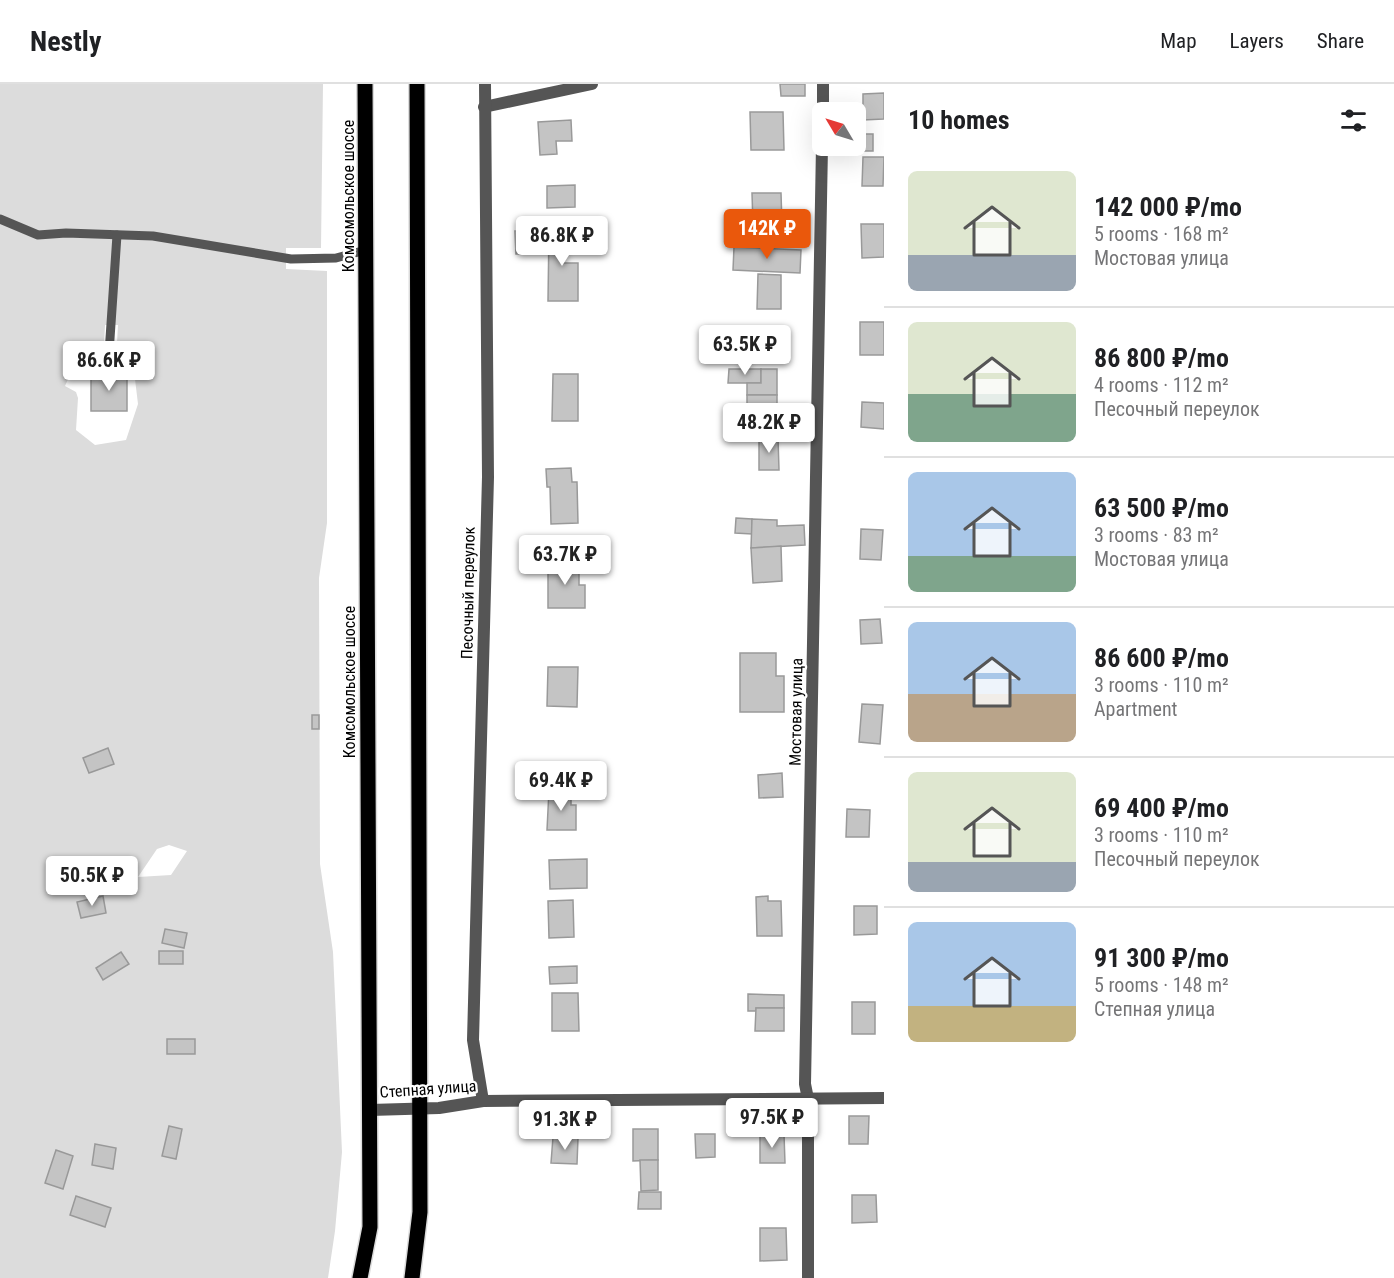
<!DOCTYPE html>
<meta charset="utf-8">
<style>
:root{--surface:#fff;--page:#f2f2f2;--text:#202124;--muted:#757577;--line:#e0e0e0;--accent:#ea580c}
body{margin:0;font-family:"Roboto Condensed",sans-serif;background:var(--page);color:var(--text);height:100vh;display:flex;flex-direction:column;font-size:22px;white-space:nowrap}
*{box-sizing:border-box;margin:0}
p{font-size:20px;color:var(--muted)}
.icon{flex:none;width:33px;height:33px;fill:none;stroke:currentColor;stroke-width:2;stroke-linecap:round;stroke-linejoin:round}
.map{position:relative;flex:1;overflow:hidden}
.details{display:flex;flex-direction:column;background:var(--surface);width:510px}
.details>*{flex:none}
.needle{width:39px;rotate:308deg}
.controls{position:absolute;left:812px;top:18px;display:grid;gap:12px}
.controls a{display:grid;place-items:center;width:54px;height:54px;border-radius:9px;background:var(--surface);box-shadow:0 6px 24px #0002;font-size:30px}
.price{position:absolute;translate:-50% -51px;padding:0 14px;border-radius:6px;background:#fff;color:#222;font-size:20px;line-height:39px;filter:drop-shadow(0 2px 3px #0008)}
.price::after{content:'';position:absolute;left:50%;top:36px;width:18px;height:14px;margin-left:-9px;background:inherit;clip-path:polygon(0 0,100% 0,50% 100%)}
.price.current{background:var(--accent);color:#fff}
ul{padding:0;list-style:none}
li{display:flex;align-items:center;gap:18px;height:150px;padding:0 24px}
li+li{border-top:2px solid var(--line)}
li span{display:grid;place-items:center;flex:none;width:168px;height:120px;border-radius:9px;color:#555}
li>.icon{margin-inline-start:auto}
span .icon{width:72px;height:72px;fill:#fffc;stroke-width:1}
li b{font-size:26px}
h2{display:flex;justify-content:space-between;align-items:center;height:72px;padding:0 24px;font-size:26px}
header{display:flex;align-items:center;gap:36px;box-sizing:border-box;height:84px;padding:0 30px;background:var(--surface);border-bottom:2px solid var(--line)}
header strong{font-size:28px}
nav{display:flex;gap:33px;margin-inline-start:auto;font-size:21px}
main{display:flex;flex:1;min-height:0}
.map>svg:first-child{display:block}
</style>
<header>
<strong>Nestly</strong>
<nav><a>Map</a><a>Layers</a><a>Share</a></nav>
</header>
<main>
<div class="map">
<svg width="884" height="1194" viewBox="0 0 884 1194">
<rect width="100%" height="100%" fill="#fff"/>
<path fill="#dcdcdc" fill-rule="evenodd" d="M0 0H323L321 164H286V185L327 187V439L319 494 320 780 333 868 342 1068 335 1147 328 1194H0ZM105 241H118L117 259 134 287 138 320 126 356 95 361 76 346 78 314 76 308 65 302 78 273 97 271 104 261ZM169 761 187 767 171 791 138 793 157 765Z"/>
<g fill="#c4c4c4" stroke="#999" stroke-width="1.5">
<polygon points="780,0 805,0 805,12 781,12"/>
<polygon points="884,9 884,35 863,36 863,10"/>
<polygon points="750,28 783,28 784,66 751,66"/>
<polygon points="571,36 572,57 556,57 557,70 540,71 538,38"/>
<polygon points="855,50 873,50 873,67 835,67 835,62 855,62"/>
<polygon points="863,73 884,73 883,102 862,102"/>
<polygon points="575,101 575,123 547,124 547,102"/>
<polygon points="752,109 781,109 782,141 753,141"/>
<polygon points="861,140 884,140 884,173 862,174"/>
<polygon points="549,145 578,145 578,161 562,161 562,179 578,179 578,217 548,217"/>
<polygon points="515,147 535,147 536,169 516,170"/>
<polygon points="734,163 801,166 800,189 733,186"/>
<polygon points="758,190 781,191 781,225 757,225"/>
<rect x="860" y="238" width="24" height="33"/>
<polygon points="759,244 780,244 781,276 760,277"/>
<polygon points="729,285 761,285 761,299 728,299"/>
<polygon points="761,285 777,285 777,311 747,311 747,299 761,299"/>
<polygon points="91,289 127,290 127,327 91,327"/>
<polygon points="553,290 578,290 578,337 552,337"/>
<polygon points="747,311 777,311 777,331 747,332"/>
<polygon points="862,318 884,319 884,345 861,343"/>
<polygon points="759,354 778,354 779,386 759,386"/>
<polygon points="571,384 572,398 577,398 578,439 551,440 550,403 547,403 546,385"/>
<polygon points="736,434 752,435 752,450 735,449"/>
<polygon points="752,435 777,436 777,442 804,441 805,461 751,464"/>
<polygon points="861,445 883,446 881,476 860,475"/>
<polygon points="781,462 782,497 753,499 751,464"/>
<polygon points="548,479 579,479 579,501 585,501 585,524 548,524"/>
<polygon points="880,535 882,559 861,560 860,536"/>
<polygon points="740,569 776,569 776,592 784,592 784,628 740,628"/>
<polygon points="548,583 578,583 577,623 547,622"/>
<polygon points="862,620 883,621 880,660 859,658"/>
<rect x="312" y="631" width="7" height="14"/>
<polygon points="108,664 114,680 89,689 83,674"/>
<polygon points="547,687 565,688 565,701 546,701"/>
<polygon points="782,689 783,713 759,714 758,691"/>
<polygon points="549,706 564,706 564,711 571,711 571,721 576,721 576,746 547,746"/>
<polygon points="847,725 870,726 869,753 846,753"/>
<polygon points="587,775 587,804 550,805 549,776"/>
<polygon points="103,812 106,829 81,834 77,818"/>
<polygon points="768,812 768,817 781,817 782,852 757,852 756,813"/>
<polygon points="573,816 574,853 549,854 548,817"/>
<polygon points="854,822 877,822 877,850 854,851"/>
<polygon points="165,845 187,849 184,864 162,859"/>
<rect x="159" y="867" width="24" height="13"/>
<polygon points="121,868 129,880 103,896 96,884"/>
<polygon points="577,882 577,899 550,900 549,883"/>
<polygon points="552,909 578,909 579,947 552,947"/>
<polygon points="748,910 784,911 784,924 756,924 756,927 748,927"/>
<rect x="852" y="918" width="23" height="32"/>
<polygon points="756,924 784,924 784,947 755,947"/>
<rect x="167" y="955" width="28" height="15"/>
<polygon points="849,1032 869,1032 868,1060 849,1060"/>
<polygon points="169,1042 182,1045 176,1075 162,1072"/>
<polygon points="633,1045 658,1045 658,1076 633,1077"/>
<polygon points="695,1050 715,1050 715,1073 696,1074"/>
<polygon points="784,1050 785,1079 760,1079 760,1051"/>
<polygon points="553,1053 578,1054 577,1080 551,1079"/>
<polygon points="95,1060 116,1064 113,1085 92,1081"/>
<polygon points="56,1066 73,1072 63,1105 45,1099"/>
<polygon points="640,1076 658,1076 658,1106 641,1107"/>
<polygon points="639,1108 661,1108 661,1125 638,1125"/>
<polygon points="852,1111 876,1111 877,1138 852,1139"/>
<polygon points="76,1112 111,1124 105,1143 70,1131"/>
<polygon points="760,1144 786,1144 787,1176 760,1177"/>
</g>
<g fill="none" stroke-linecap="round" stroke-linejoin="round">
<g stroke="#dbdbdb" stroke-width="18">
<g id="primary">
<polyline points="360,1194 370,1143 365,0"/>
<polyline points="412,1194 420,1128 417,0"/>
</g>
</g>
<g stroke="#555" stroke-width="9">
<polyline points="0,135 38,151 66,149 153,152 291,175 336,174 366,166"/>
<polyline points="108,284 117,151"/>
</g>
<g stroke="#555" stroke-width="12">
<polyline points="484,23 592,0"/>
<polyline points="823,28 823,0"/>
<polyline points="483,1017 473,956 488,393 485,0"/>
<polyline points="808,1194 808,1015 805,1000 822,62"/>
</g>
<polyline stroke="#555" stroke-width="12" points="370,1026 439,1024 483,1017 884,1014"/>
<use href="#primary" stroke="#000" stroke-width="15"/>
</g>
<g text-anchor="middle" dominant-baseline="central" stroke-width="4.5" stroke-linejoin="round" paint-order="stroke">
<g font-size="16" fill="#000" stroke="#fff">
<text transform="translate(348 112) rotate(-90)">Комсомольское шоссе</text>
<text transform="translate(468 509) rotate(-89)">Песочный переулок</text>
<text transform="translate(349 598) rotate(-90)">Комсомольское шоссе</text>
<text transform="translate(796 628) rotate(-89)">Мостовая улица</text>
<text transform="translate(428 1005) rotate(-4)">Степная улица</text>
</g>
</g>
</svg>
<div class="controls">
<a><svg class="needle" viewBox="-14 -14 28 28"><path d="M0-13l5 13h-10z" fill="#e53935"/><path d="M0 13l5-13h-10z" fill="#757577"/></svg></a>
</div>
<b class="price current" style="left:767px;top:176px">142K ₽</b>
<b class="price" style="left:562px;top:183px">86.8K ₽</b>
<b class="price" style="left:745px;top:292px">63.5K ₽</b>
<b class="price" style="left:109px;top:308px">86.6K ₽</b>
<b class="price" style="left:769px;top:370px">48.2K ₽</b>
<b class="price" style="left:565px;top:502px">63.7K ₽</b>
<b class="price" style="left:561px;top:728px">69.4K ₽</b>
<b class="price" style="left:92px;top:823px">50.5K ₽</b>
<b class="price" style="left:772px;top:1065px">97.5K ₽</b>
<b class="price" style="left:565px;top:1067px">91.3K ₽</b>
</div>
<section class="details">
<h2>10 homes<svg class="icon" aria-label="filters" viewBox="0 0 24 24"><path d="M4 7h16M4 17h16"/><circle cx="9" cy="7" r="2"/><circle cx="15" cy="17" r="2"/></svg></h2>
<ul>
<li><span style="background:linear-gradient(#dfe7d0 70%,#9aa5b1 0)"><svg class="icon" aria-label="home" viewBox="0 0 24 24"><path d="M3 11l9-7 9 7M6 9v11h12V9"/></svg></span><div><b>142 000 ₽/mo</b><p>5 rooms · 168 m²</p><p>Мостовая улица</p></div></li>
<li><span style="background:linear-gradient(#dfe7d0 60%,#7fa58c 0)"><svg class="icon" aria-label="home" viewBox="0 0 24 24"><path d="M3 11l9-7 9 7M6 9v11h12V9"/></svg></span><div><b>86 800 ₽/mo</b><p>4 rooms · 112 m²</p><p>Песочный переулок</p></div></li>
<li><span style="background:linear-gradient(#a9c7e8 70%,#7fa58c 0)"><svg class="icon" aria-label="home" viewBox="0 0 24 24"><path d="M3 11l9-7 9 7M6 9v11h12V9"/></svg></span><div><b>63 500 ₽/mo</b><p>3 rooms · 83 m²</p><p>Мостовая улица</p></div></li>
<li><span style="background:linear-gradient(#a9c7e8 60%,#b9a48a 0)"><svg class="icon" aria-label="home" viewBox="0 0 24 24"><path d="M3 11l9-7 9 7M6 9v11h12V9"/></svg></span><div><b>86 600 ₽/mo</b><p>3 rooms · 110 m²</p><p>Apartment</p></div></li>
<li><span style="background:linear-gradient(#dfe7d0 75%,#9aa5b1 0)"><svg class="icon" aria-label="home" viewBox="0 0 24 24"><path d="M3 11l9-7 9 7M6 9v11h12V9"/></svg></span><div><b>69 400 ₽/mo</b><p>3 rooms · 110 m²</p><p>Песочный переулок</p></div></li>
<li><span style="background:linear-gradient(#a9c7e8 70%,#c2b280 0)"><svg class="icon" aria-label="home" viewBox="0 0 24 24"><path d="M3 11l9-7 9 7M6 9v11h12V9"/></svg></span><div><b>91 300 ₽/mo</b><p>5 rooms · 148 m²</p><p>Степная улица</p></div></li>
</ul>
</section>
</main>
